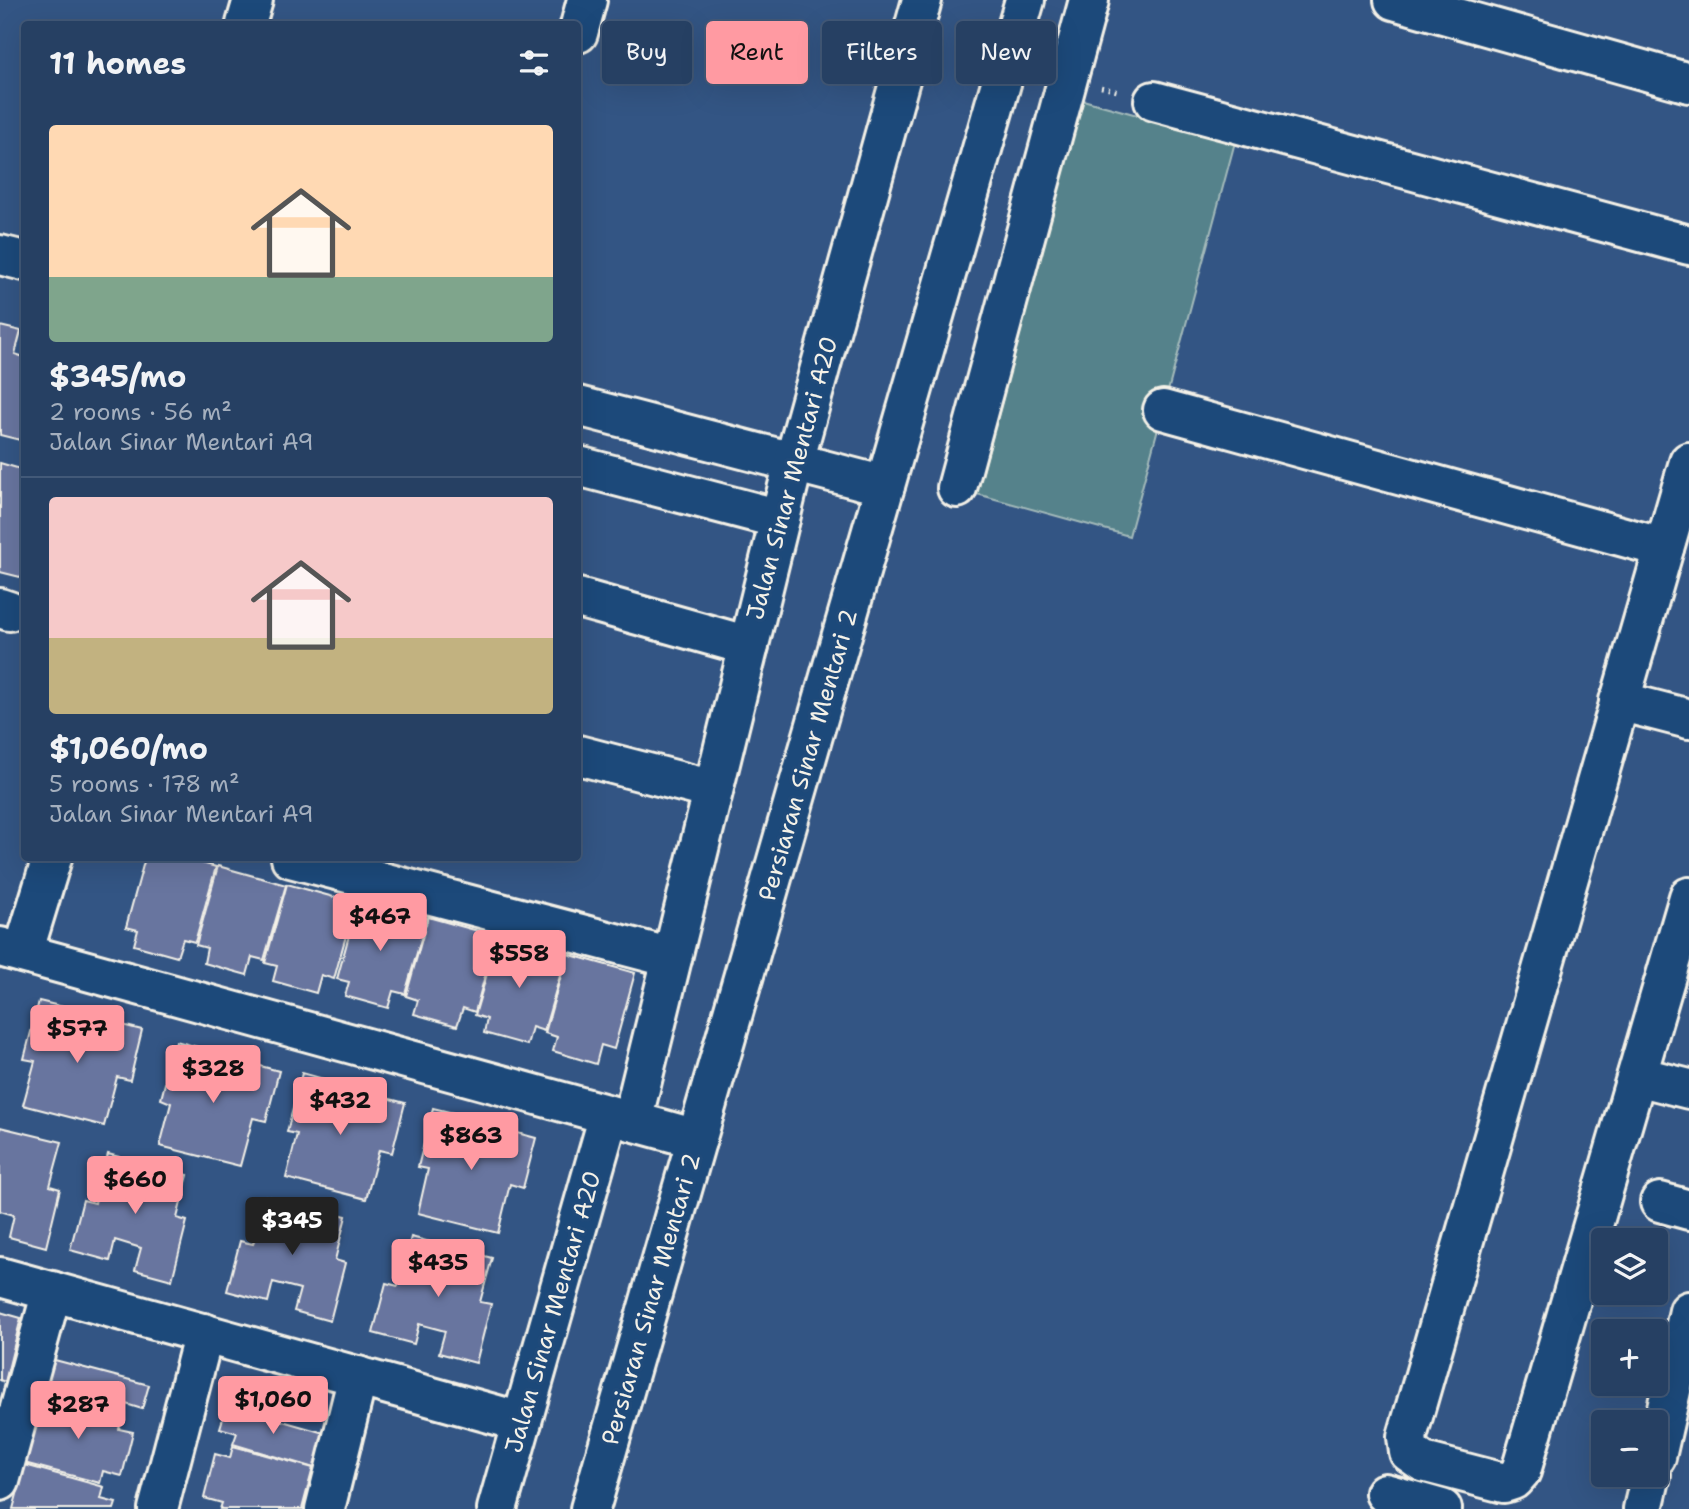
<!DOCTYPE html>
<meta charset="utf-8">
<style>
:root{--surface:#264063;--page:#2e4769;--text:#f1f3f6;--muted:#a4afbe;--line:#425978;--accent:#ff9aa2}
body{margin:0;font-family:"Shantell Sans",sans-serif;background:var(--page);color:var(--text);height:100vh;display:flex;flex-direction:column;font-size:26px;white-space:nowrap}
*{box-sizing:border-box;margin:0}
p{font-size:23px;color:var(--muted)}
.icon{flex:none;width:38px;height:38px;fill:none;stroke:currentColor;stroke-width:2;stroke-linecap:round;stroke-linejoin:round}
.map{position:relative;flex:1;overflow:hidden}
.panel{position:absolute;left:21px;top:21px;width:560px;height:840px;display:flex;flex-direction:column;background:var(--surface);border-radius:7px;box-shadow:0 7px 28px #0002,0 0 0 2px var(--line)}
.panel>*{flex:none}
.banner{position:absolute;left:602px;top:21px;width:665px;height:63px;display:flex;gap:14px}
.controls{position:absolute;left:1591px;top:1228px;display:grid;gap:14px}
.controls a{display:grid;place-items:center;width:77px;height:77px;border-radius:7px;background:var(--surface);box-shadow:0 7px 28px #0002,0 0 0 2px var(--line);font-size:35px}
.price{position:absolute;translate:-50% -60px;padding:0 16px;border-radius:7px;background:var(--accent);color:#111;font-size:23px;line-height:46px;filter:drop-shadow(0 2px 4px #0008)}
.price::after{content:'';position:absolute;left:50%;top:42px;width:21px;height:16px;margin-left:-10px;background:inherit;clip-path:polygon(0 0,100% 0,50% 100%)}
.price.current{background:#222;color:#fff}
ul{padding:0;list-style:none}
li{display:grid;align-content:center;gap:14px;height:371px;padding:0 28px}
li+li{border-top:2px solid var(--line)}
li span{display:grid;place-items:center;height:217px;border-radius:7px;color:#555}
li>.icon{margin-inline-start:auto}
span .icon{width:126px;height:126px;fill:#fffc;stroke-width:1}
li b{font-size:30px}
h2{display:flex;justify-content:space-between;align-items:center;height:84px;padding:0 28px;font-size:30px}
.chip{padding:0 24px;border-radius:7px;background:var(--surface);box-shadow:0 7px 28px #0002,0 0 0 2px var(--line);font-size:24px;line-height:63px}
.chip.current{background:var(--accent);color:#111}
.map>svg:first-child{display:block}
</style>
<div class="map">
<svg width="1689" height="1509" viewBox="0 0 1689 1509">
<rect width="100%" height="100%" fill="#335584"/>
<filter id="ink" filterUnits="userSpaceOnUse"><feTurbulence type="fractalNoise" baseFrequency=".0143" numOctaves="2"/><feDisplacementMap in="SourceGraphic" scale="14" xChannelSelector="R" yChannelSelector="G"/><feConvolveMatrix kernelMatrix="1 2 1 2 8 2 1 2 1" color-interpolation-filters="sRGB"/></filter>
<g filter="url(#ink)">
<polygon fill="#54828b" stroke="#a4baba" stroke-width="2" points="1083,100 1235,142 1129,536 977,494"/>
<g fill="#67749f" stroke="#f4f1e8" stroke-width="2">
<polygon points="0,326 21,331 15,354 24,357 24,441 0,435"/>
<polygon points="0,463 24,470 24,578 0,572"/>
<polygon points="145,858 184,858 216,867 195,942 183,939 177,957 134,945 138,930 126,927"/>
<polygon points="218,866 286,885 264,960 252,957 247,975 204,963 207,948 196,945"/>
<polygon points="287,884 355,903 334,979 321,975 316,993 273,981 277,966 265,963"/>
<polygon points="359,899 427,918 405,994 393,991 388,1008 345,996 349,982 337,979"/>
<polygon points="428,917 496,936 475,1012 463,1008 457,1026 414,1014 418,1000 406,996"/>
<polygon points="498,936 566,955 544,1031 532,1027 527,1045 484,1033 487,1019 475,1015"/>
<polygon points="567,954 635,973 614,1049 601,1045 596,1064 553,1051 557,1037 545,1033"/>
<polygon points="39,1001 76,1010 71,1033 96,1039 102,1020 142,1030 130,1080 117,1077 104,1126 23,1105 35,1061 24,1059"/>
<polygon points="176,1041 212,1051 207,1074 233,1080 238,1060 279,1071 266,1121 253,1118 240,1166 160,1146 171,1103 161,1099"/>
<polygon points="302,1073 338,1083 333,1105 359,1112 364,1092 405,1103 392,1153 379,1150 366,1199 286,1178 297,1134 287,1132"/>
<polygon points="433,1108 470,1117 464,1140 491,1147 495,1127 536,1138 523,1188 510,1184 498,1233 418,1213 428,1169 418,1167"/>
<polygon points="0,1127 62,1142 50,1186 60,1189 46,1247 9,1237 14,1215 0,1211"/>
<polygon points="108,1154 188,1175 177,1218 187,1221 172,1280 135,1270 141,1248 115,1240 110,1261 70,1250 83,1200 95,1203"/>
<polygon points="266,1196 346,1216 335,1260 345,1263 330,1321 294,1311 300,1289 273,1282 268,1302 227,1291 240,1241 253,1244"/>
<polygon points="411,1237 492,1258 480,1302 491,1304 476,1363 439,1353 445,1331 419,1324 414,1344 373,1333 386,1283 398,1286"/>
<polygon points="0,1312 21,1318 5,1382 0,1380"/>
<polygon points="51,1359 149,1385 142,1409 126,1404 122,1415 42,1394"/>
<polygon points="42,1395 122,1416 119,1429 133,1432 122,1476 103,1471 100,1483 24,1463"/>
<polygon points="227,1405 324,1433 314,1468 233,1444 237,1433 220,1428"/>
<polygon points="233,1446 313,1468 302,1509 220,1509 222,1503 204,1498 215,1454 230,1458"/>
<polygon points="25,1465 104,1487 101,1499 116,1503 114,1509 13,1509"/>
</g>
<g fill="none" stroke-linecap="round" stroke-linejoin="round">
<g stroke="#f4f1e8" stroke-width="44">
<g id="minor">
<polyline points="1394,0 1689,83"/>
<polyline points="246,24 253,0"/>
<polyline points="578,33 587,0"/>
<polyline points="1154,101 1689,245"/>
<polyline points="0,255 24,261"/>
<polyline points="578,406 885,486"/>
<polyline points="1163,410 1664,548"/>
<polyline points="1689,462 1407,1437 1409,1452 1423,1462 1504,1483 1513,1480 1521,1471 1689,897"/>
<polyline points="578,466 780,519"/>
<polyline points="957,488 1089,0"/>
<polyline points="578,598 749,646"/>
<polyline points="0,608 9,611"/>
<polyline points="1619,701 1689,719"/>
<polyline points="578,755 713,790"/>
<polyline points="291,858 672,958"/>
<polyline points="0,947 697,1139"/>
<polyline points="23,953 52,858"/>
<polyline points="1637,1076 1689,1089"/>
<polyline points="632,1121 794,462 922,0"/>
<polyline points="1660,1202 1689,1210"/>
<polyline points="0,1277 522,1422"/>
<polyline points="1656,1457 1689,1311"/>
<polyline points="0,1481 52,1291"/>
<polyline points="1385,1493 1442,1509"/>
<polyline points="158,1509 204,1333"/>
<polyline points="325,1509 358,1376"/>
<polyline points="497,1509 609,1115"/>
<polyline points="590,1509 1025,0"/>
<polyline points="1643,1509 1651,1475"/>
</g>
</g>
<polyline stroke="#f4f1e8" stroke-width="4.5" stroke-dasharray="2 5" stroke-linecap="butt" points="1101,87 1120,92"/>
<use href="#minor" stroke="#1f4a7a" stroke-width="38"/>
</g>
</g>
<g text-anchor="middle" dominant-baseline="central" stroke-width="7" stroke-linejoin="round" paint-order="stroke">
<g font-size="24" fill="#f4f1e8" stroke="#1f4a7a">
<text transform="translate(792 478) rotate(-75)">Jalan Sinar Mentari A20</text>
<text transform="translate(808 755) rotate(-74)">Persiaran Sinar Mentari 2</text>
<text transform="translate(651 1299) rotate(-74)">Persiaran Sinar Mentari 2</text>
<text transform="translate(553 1312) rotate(-74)">Jalan Sinar Mentari A20</text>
</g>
</g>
</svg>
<div class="controls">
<a><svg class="icon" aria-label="layers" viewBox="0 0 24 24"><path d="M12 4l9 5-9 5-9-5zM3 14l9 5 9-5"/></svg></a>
<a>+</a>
<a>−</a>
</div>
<b class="price" style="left:380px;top:953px">$467</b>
<b class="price" style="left:519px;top:990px">$558</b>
<b class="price" style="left:77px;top:1065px">$577</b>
<b class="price" style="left:213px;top:1105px">$328</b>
<b class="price" style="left:340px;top:1137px">$432</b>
<b class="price" style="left:471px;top:1172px">$863</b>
<b class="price" style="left:135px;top:1216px">$660</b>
<b class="price current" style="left:292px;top:1257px">$345</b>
<b class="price" style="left:438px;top:1299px">$435</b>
<b class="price" style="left:273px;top:1436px">$1,060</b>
<b class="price" style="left:78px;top:1441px">$287</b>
<div class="banner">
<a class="chip">Buy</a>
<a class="chip current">Rent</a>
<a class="chip">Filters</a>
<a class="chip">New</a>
</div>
<section class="panel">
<h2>11 homes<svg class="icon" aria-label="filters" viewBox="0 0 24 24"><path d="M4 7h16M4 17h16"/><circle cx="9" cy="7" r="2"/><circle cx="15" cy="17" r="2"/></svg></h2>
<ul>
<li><span style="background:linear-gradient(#ffd9b3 70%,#7fa58c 0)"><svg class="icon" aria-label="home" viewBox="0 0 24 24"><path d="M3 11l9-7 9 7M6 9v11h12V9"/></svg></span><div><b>$345/mo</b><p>2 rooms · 56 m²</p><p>Jalan Sinar Mentari A9</p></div></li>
<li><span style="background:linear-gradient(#f6c9c9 65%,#c2b280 0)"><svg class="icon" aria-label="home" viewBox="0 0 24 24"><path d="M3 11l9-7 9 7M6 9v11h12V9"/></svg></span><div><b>$1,060/mo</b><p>5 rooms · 178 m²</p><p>Jalan Sinar Mentari A9</p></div></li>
</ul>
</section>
</div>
